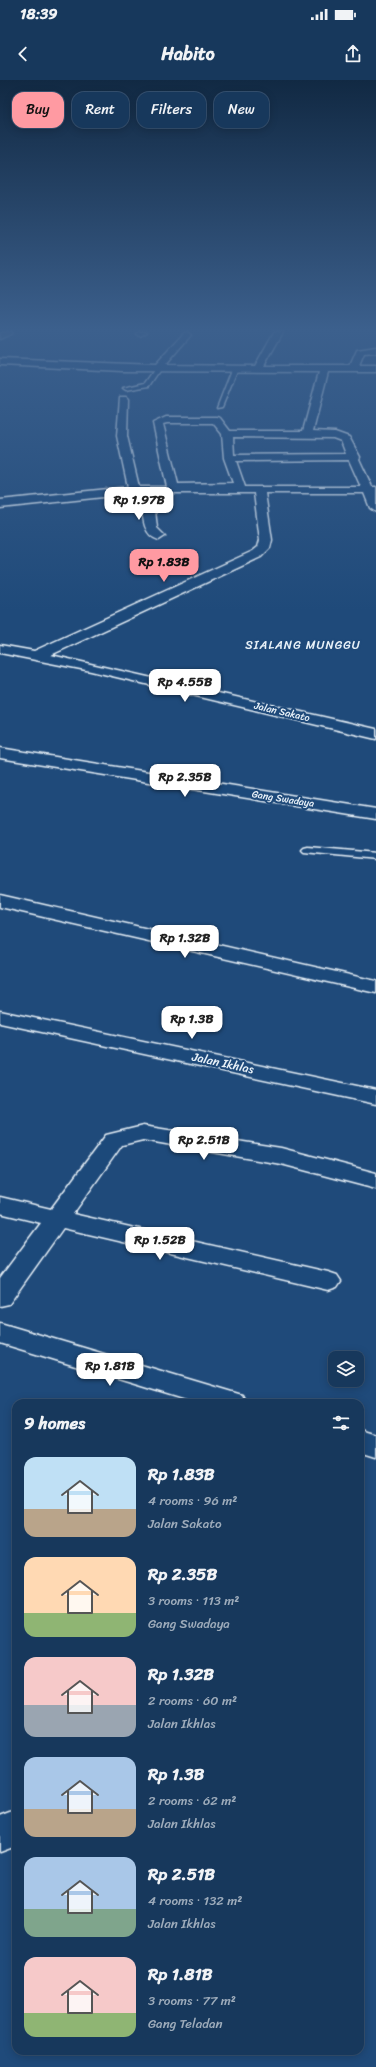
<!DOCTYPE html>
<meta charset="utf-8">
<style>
:root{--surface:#17385c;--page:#244365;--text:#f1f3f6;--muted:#9eacbb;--line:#365272;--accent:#ff9aa2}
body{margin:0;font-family:Sriracha,sans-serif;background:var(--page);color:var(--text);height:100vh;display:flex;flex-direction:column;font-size:15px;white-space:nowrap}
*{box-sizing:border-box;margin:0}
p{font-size:13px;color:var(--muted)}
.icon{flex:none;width:22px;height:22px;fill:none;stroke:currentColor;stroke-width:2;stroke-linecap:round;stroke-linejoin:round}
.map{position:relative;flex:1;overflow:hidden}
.side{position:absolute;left:12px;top:1319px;width:352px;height:656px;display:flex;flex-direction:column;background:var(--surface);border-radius:12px;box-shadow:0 2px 10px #0003,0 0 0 1px var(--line)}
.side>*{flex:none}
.guide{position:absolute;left:12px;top:12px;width:352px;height:36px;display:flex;gap:8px}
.controls{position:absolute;left:328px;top:1271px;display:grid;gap:8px}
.controls a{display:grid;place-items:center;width:36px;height:36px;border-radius:8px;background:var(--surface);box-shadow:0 2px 10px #0003,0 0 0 1px var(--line);font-size:20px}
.price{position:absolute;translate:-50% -34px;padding:0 9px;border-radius:8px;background:#fff;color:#222;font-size:13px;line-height:26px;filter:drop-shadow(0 1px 2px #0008)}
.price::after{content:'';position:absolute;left:50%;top:24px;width:12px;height:9px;margin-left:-6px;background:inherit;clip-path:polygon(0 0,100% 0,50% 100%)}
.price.on{background:var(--accent);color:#111}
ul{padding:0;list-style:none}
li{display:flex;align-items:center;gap:12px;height:100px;padding:0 12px}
li span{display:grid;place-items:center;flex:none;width:112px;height:80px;border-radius:12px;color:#555}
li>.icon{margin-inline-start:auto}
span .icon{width:48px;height:48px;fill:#fffc;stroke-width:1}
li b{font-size:17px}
h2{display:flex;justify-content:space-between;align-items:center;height:48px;padding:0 12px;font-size:17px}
.chip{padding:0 14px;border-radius:12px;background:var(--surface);box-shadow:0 2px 10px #0003,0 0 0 1px var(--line);font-size:14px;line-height:36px}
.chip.on{background:var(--accent);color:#111}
.status{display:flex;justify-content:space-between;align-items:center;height:28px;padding:0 20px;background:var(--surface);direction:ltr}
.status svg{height:11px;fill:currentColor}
header{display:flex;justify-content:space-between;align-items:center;height:52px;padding:0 12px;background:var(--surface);font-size:18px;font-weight:800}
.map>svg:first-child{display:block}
</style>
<div class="status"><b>18:39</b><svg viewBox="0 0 49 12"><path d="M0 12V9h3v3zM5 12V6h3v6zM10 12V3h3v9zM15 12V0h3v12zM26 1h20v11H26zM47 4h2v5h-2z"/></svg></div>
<header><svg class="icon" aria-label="back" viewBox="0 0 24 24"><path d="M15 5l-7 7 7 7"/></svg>Habito<svg class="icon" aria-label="share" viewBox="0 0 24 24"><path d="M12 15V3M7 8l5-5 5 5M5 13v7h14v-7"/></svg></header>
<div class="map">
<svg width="376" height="1987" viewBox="0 0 376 1987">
<rect width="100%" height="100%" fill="#1f4a7a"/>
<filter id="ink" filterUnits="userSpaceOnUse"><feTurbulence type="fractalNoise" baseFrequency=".025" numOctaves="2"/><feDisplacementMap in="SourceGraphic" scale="8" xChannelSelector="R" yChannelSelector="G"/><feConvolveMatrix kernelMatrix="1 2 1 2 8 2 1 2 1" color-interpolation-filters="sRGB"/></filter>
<g filter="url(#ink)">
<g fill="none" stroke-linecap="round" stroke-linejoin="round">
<g stroke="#e8f1f8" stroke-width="3">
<g id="service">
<polygon points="139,252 147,252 140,256 137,254"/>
<polygon points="156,287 161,288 149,306 126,310 123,308 145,303"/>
<polygon points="233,287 238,288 222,327 217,328"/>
<polygon points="308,767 376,773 376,779 304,772 302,770 304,768"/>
</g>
</g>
<g stroke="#e8f1f8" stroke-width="3">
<g id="minor">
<path d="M187 252 191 255 165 285 255 286 274 252H283L264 286H350L357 270 376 267V273L364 274 359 286H376V292H328L313 351 335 352 349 357 360 377 359 379 372 407H376V432L370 428 364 413H265L272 460 270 468 261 477 51 575 376 649V659L91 591 0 573V565L34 571 253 471 258 467 260 460 254 413H153L157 448 165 456 159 460C140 455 143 429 141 413L0 428V420L128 407 117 356 120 317H126L128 319 127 356 139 407H167L153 343 166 337H216L220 338 230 351H303L319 292 122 291 0 285V279L155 285 184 253ZM167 343H213L222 354 224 378 233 403 178 404 163 344ZM233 357 333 358 341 361 346 374 234 375ZM349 380 361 407H245L236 381Z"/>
<polygon points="0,668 376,729 376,739 0,678"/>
<polygon points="0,815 376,901 376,913 0,827"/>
<polygon points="0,931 376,1010 376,1024 0,943"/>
<polygon points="143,1046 281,1068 376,1093 376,1109 281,1084 143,1060 122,1065 73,1134 328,1192 337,1195 341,1201 337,1207 328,1210 63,1148 9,1224 0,1226 0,1198 41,1143 0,1133 0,1117 51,1129 106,1055"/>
<polygon points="0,1243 242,1315 246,1323 197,1323 0,1263"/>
<polygon points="360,1350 376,1355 376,1377 360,1372"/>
<polygon points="16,1731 16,1766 0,1772 0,1737"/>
</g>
</g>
<g stroke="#e8f1f8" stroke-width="3">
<polygon id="primary" points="12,252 11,254 0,259 0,253"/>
</g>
<use href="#service" fill="#1f4a7a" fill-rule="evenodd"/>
<use href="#minor" fill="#1f4a7a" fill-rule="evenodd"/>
<use href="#primary" fill="#6c7d8b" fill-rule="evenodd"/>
</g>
</g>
<linearGradient id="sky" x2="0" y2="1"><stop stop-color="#112943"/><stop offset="0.47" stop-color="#3c608d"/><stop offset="1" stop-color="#3c608d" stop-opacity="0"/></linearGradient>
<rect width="376" height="531" fill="url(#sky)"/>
<g text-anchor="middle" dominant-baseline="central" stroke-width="4" stroke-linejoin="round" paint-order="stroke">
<g font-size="10" fill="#e8f1f8" stroke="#1f4a7a">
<text transform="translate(282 632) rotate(13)">Jalan Sakato</text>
<text transform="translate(283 719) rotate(9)">Gang Swadaya</text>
</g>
<g font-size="12" letter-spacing="1" fill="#e8f1f8" stroke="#1f4a7a">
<text x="303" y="565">SIALANG MUNGGU</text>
</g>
<g font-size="12" fill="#e8f1f8" stroke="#1f4a7a">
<text transform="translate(223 983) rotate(12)">Jalan Ikhlas</text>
</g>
</g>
</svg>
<div class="controls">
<a><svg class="icon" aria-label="layers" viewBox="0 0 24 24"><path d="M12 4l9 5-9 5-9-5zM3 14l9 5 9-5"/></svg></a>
</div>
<b class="price" style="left:139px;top:441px">Rp 1.97B</b>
<b class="price on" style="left:164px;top:503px">Rp 1.83B</b>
<b class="price" style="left:185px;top:623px">Rp 4.55B</b>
<b class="price" style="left:185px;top:718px">Rp 2.35B</b>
<b class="price" style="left:185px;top:879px">Rp 1.32B</b>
<b class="price" style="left:192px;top:960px">Rp 1.3B</b>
<b class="price" style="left:204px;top:1081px">Rp 2.51B</b>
<b class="price" style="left:160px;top:1181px">Rp 1.52B</b>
<b class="price" style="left:110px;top:1307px">Rp 1.81B</b>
<div class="guide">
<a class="chip on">Buy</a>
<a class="chip">Rent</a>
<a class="chip">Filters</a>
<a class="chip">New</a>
</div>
<section class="side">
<h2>9 homes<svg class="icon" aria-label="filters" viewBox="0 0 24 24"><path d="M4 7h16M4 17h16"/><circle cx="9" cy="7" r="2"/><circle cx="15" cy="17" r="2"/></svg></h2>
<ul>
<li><span style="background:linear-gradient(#bfe0f5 65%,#b9a48a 0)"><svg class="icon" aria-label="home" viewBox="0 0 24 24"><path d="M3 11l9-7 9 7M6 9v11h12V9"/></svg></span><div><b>Rp 1.83B</b><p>4 rooms · 96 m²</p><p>Jalan Sakato</p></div></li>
<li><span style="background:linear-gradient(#ffd9b3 70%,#8fb573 0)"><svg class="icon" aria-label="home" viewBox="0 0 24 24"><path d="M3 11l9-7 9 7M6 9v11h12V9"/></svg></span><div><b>Rp 2.35B</b><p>3 rooms · 113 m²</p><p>Gang Swadaya</p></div></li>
<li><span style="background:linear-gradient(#f6c9c9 60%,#9aa5b1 0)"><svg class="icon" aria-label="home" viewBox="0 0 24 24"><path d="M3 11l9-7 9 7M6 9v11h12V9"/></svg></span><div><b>Rp 1.32B</b><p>2 rooms · 60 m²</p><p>Jalan Ikhlas</p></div></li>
<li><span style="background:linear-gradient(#a9c7e8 65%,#b9a48a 0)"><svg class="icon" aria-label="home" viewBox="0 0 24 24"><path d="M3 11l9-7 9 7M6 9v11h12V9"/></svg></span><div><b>Rp 1.3B</b><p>2 rooms · 62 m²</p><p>Jalan Ikhlas</p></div></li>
<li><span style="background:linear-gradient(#a9c7e8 65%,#7fa58c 0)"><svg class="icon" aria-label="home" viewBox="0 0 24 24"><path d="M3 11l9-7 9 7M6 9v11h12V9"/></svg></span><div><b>Rp 2.51B</b><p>4 rooms · 132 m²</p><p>Jalan Ikhlas</p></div></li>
<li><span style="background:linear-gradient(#f6c9c9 70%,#8fb573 0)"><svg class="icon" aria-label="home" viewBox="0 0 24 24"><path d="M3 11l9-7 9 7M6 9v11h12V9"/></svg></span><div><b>Rp 1.81B</b><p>3 rooms · 77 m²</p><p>Gang Teladan</p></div></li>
</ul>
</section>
</div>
